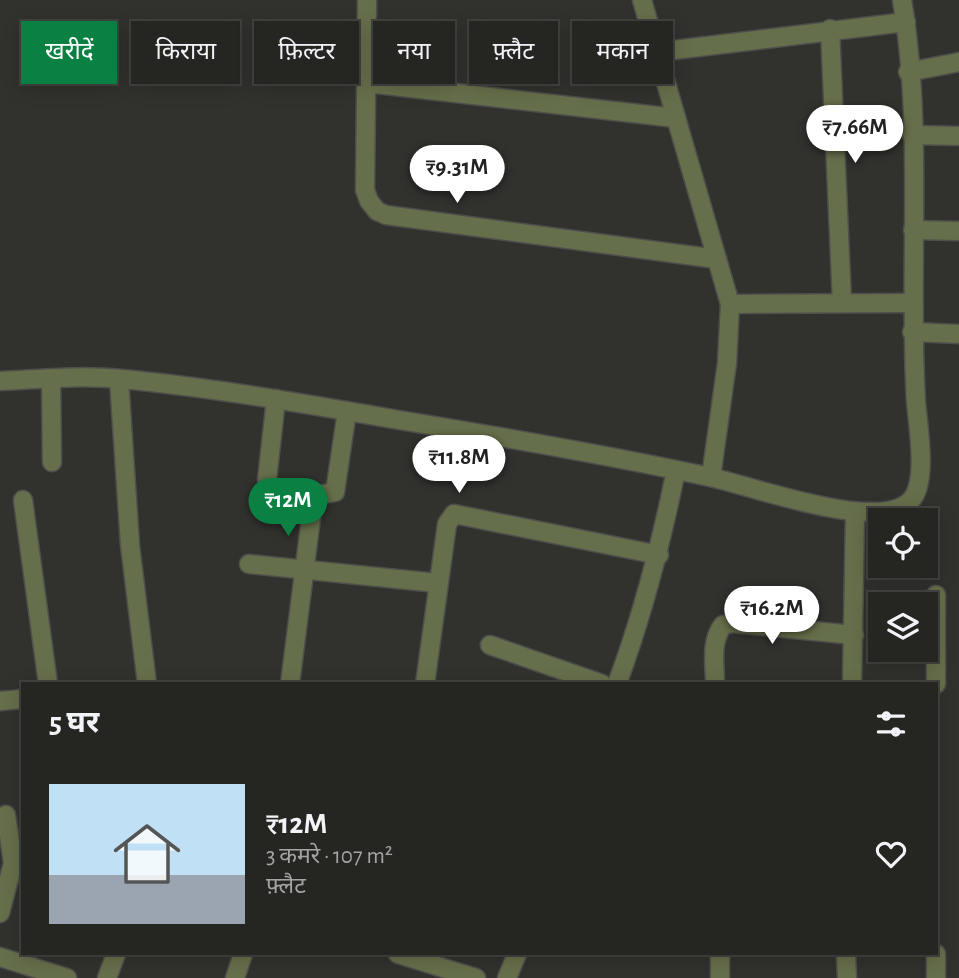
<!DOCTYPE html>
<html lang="hi">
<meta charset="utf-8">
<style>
:root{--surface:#252622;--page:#2d2e2a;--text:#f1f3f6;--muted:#a3a5a5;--line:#424340;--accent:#0b8043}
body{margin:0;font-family:"Alegreya Sans","Noto Sans Devanagari",sans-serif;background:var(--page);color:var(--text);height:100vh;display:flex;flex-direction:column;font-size:26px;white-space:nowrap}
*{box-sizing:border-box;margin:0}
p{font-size:23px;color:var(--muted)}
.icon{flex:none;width:38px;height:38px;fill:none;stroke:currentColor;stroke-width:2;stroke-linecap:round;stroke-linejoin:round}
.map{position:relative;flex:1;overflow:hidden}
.details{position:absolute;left:21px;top:682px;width:917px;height:273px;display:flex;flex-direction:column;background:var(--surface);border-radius:0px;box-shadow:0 4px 18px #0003,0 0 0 2px var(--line)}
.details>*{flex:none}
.top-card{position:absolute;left:21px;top:21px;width:917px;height:63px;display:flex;gap:14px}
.tools{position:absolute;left:868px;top:508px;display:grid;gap:14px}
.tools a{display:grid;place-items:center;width:70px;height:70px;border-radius:0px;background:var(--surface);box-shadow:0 4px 18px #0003,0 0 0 2px var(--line);font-size:35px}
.price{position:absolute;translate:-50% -60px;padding:0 16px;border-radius:24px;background:#fff;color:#222;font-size:23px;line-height:46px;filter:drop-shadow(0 2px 4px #0008)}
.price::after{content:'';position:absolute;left:50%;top:42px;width:21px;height:16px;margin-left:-10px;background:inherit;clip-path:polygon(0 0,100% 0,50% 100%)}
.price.active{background:var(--accent);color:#fff}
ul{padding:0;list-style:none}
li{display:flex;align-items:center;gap:21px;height:175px;padding:0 28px}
li span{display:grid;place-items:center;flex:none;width:196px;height:140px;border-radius:0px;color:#555}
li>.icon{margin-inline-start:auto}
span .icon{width:84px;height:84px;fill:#fffc;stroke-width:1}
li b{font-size:30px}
h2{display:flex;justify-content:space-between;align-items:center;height:84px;padding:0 28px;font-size:30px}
.tag{padding:0 24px;border-radius:0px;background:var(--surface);box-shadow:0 4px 18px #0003,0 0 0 2px var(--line);font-size:24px;line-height:63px}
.tag.active{background:var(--accent);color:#fff}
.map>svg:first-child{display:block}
</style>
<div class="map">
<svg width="959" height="978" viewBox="0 0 959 978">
<rect width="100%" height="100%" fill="#31322e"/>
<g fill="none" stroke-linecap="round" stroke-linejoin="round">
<g stroke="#4e4e4b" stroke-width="21">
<g id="street">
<polyline points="367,0 365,190 369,201 377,211 386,215 717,259"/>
<polyline points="642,0 730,304 727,363 711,477"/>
<polyline points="830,29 842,303"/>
<polyline points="657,52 906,22"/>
<polyline points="908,72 959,62"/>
<polyline points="367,83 676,118"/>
<polyline points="912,135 959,136"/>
<polyline points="913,230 959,231"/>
<polyline points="730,304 911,303"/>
<polyline points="912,332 959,334"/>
<polyline points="51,379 52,462"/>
<polyline points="119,379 130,545 147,684"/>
<path d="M0 381C40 379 82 375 122 379 215 388 307 404 399 420 503 437 607 455 710 477 752 486 880 534 911 500 928 482 918 426 916 402 908 270 924 130 902 0"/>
<polyline points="267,480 276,399"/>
<polyline points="23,500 48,684"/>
<polyline points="249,564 437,583"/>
<polyline points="490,645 602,684"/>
<polyline points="290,684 313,502 318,495 335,492 347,411"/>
<polyline points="425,684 447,524 454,514 659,555"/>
<path d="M617 684C643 614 661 544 676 470"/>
<path d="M715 684C715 664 710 642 723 625L732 623 854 635"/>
<polyline points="852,684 855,513"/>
<polyline points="936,684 936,595"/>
<polyline points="0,701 23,699"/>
<polyline points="0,913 13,863 6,815"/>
<polyline points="398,954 476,978"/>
<polyline points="720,954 720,978"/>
<polyline points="846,954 847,978"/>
<polyline points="936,954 936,978"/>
<polyline points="0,957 67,978"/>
<polyline points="107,978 116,954"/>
<polyline points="235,978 243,954"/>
<polyline points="507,978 517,954"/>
</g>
</g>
<use href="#street" stroke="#666f4b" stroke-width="18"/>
</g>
</svg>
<div class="tools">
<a><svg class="icon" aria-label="locate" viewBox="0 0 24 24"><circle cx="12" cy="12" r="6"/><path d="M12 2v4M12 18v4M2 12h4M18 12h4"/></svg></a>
<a><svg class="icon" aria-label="layers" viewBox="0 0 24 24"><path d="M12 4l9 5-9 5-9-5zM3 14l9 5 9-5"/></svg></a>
</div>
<b class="price" style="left:855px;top:165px">₹7.66M</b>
<b class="price" style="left:457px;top:205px">₹9.31M</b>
<b class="price" style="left:459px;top:495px">₹11.8M</b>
<b class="price active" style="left:288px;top:538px">₹12M</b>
<b class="price" style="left:772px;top:646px">₹16.2M</b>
<div class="top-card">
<a class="tag active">खरीदें</a>
<a class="tag">किराया</a>
<a class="tag">फ़िल्टर</a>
<a class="tag">नया</a>
<a class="tag">फ़्लैट</a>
<a class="tag">मकान</a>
</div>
<section class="details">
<h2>5 घर<svg class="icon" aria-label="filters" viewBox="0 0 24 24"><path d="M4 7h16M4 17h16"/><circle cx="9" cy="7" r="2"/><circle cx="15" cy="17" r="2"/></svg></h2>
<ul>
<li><span style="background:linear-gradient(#bfe0f5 65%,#9aa5b1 0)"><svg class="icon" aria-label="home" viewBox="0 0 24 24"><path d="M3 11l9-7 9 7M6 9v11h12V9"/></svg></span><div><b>₹12M</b><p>3 कमरे · 107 m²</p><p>फ़्लैट</p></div><svg class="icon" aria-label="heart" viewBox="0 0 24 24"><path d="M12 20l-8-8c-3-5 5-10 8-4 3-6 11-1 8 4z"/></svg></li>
</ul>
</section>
</div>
